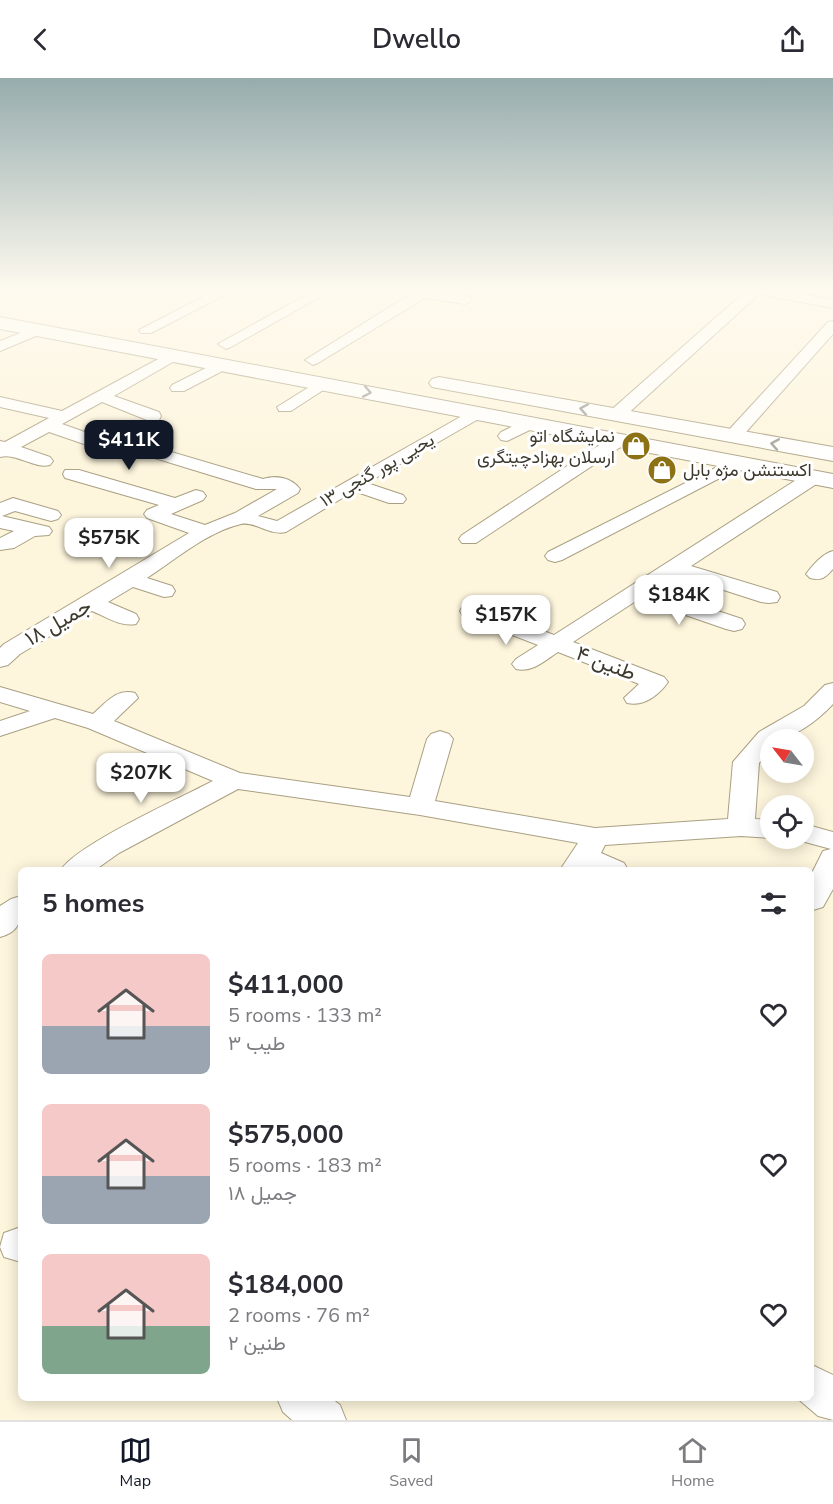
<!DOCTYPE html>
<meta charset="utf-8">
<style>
:root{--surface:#fff;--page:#f2f2f3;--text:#2b2b33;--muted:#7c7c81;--line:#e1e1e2;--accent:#111827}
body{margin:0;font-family:"Nunito Sans",Vazirmatn,sans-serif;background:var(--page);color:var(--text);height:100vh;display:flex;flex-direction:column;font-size:22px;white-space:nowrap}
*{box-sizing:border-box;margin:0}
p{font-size:20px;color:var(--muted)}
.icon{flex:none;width:33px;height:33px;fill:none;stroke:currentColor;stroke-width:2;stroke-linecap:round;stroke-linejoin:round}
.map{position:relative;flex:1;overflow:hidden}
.side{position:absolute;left:18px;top:789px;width:796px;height:534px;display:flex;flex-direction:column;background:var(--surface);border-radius:9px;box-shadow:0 3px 15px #0003}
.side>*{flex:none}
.needle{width:39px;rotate:301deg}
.controls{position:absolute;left:760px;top:651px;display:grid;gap:12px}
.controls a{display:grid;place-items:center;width:54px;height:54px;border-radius:50%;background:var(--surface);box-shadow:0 3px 15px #0003;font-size:30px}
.price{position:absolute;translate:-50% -51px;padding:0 14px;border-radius:12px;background:#fff;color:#222;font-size:20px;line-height:39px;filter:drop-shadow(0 2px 3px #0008)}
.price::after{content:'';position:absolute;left:50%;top:36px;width:18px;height:14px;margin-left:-9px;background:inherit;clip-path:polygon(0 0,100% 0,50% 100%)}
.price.on{background:var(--accent);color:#fff}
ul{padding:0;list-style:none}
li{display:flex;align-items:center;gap:18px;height:150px;padding:0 24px}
li span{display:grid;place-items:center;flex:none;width:168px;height:120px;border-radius:9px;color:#555}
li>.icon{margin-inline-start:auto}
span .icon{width:72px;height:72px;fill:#fffc;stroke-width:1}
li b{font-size:26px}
h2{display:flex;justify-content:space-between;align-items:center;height:72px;padding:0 24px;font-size:26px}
header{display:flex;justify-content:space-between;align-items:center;height:78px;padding:0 24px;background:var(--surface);font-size:27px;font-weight:600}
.menu{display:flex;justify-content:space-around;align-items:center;height:84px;border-top:2px solid var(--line);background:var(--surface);font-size:16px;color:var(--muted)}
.menu a{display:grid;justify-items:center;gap:3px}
.menu .on{color:var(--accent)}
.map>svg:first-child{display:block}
</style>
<header><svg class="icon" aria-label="back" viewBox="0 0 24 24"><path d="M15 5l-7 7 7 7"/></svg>Dwello<svg class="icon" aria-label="share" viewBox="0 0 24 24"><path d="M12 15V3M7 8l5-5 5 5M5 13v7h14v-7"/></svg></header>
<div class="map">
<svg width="833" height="1342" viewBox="0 0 833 1342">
<rect width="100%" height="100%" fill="#fdf5dc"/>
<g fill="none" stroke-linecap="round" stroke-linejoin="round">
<g stroke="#a99f82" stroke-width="2">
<g id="street">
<polygon points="216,212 234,212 151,255 141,255 139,252"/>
<polygon points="315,212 332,212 231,269 226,271 218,266"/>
<polygon points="417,212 435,212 470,219 472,222 465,226 425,220 318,285 313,287 305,282"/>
<polygon points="747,212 783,212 833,222 833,230 759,216 622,341 610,341 608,337 610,333"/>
<polygon points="833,243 833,256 739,362 727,362 724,358 727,354 828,244"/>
<polygon points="38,248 43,249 45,252 43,255 0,273 0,263"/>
<path d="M173 273 181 278 178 281 114 318 159 334 161 338 159 342H147L102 324 62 346 96 358 99 362 96 366H84L49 354 21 369 50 379 53 383 50 387C33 391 18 375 0 379V363L5 364 49 340 0 329V319L62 333Z"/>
<polygon points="222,282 230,287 228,290 184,313 172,313 170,310 172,307"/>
<polygon points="322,301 330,306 328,309 291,333 279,333 277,329"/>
<path d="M476 330 482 331 484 335 482 339 367 405 403 417 406 421 403 425H389L354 413 286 454C270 458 255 443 241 446 207 454 176 481 147 500L172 508 175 513 172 518 164 519 133 509 108 524 136 536 139 541 136 546C121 549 106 539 92 533L20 576 8 587 0 589V570L4 566 189 455 147 440 144 436 147 432 159 427 65 400 63 396 65 392H79L175 420 196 412 203 414 206 418 203 422 171 436 205 447 235 435 277 411H256L135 374 132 370 135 366 141 365 263 401C276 397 291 399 300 411L298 415 258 438 277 443Z"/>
<polygon points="530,340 536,341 539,345 536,349 507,363 501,362 498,358 501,354"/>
<polygon points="619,357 625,358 628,362 625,366 476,465 462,465 459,461 462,457 613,358"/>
<polygon points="737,379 743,380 746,384 743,388 562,482 555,484 548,482 545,478 548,474"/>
<path d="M814 393 821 395 823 399 821 403 691 488 777 514 780 519 777 524 769 525 761 524 677 497 654 512 742 541 745 546 742 551 734 553 726 551 639 521 573 564 664 599 668 604C659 617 644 629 627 625L624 620 639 606 558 574C544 583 532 595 516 591L512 586 516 581 538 567 463 538 460 533 463 528 471 526 479 528 554 557 807 395Z"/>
<polygon points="13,420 58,433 61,437 58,441 51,443 15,433 2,438 49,449 52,453 49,457 35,458 14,470 0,472 0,460 14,453 0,450 0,425"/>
<path d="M833 473V491C825 500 821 503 810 500L806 496C813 487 822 476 833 473Z"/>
<path d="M833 605V626C818 642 793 662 771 662V671L759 685 755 741 771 742V760L741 758 605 767 601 775 624 785 628 792H560L578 765 420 737 238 711 119 775 95 792H61C76 767 182 719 213 703L88 650 55 640 0 658V643L30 633 0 624V609L93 636C106 625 116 610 135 615L138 620 114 643 240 695 410 719 427 661 431 656 440 653 449 656 453 661 435 723 595 750 728 741 733 684 759 654 804 628 825 607Z"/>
<polygon points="804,746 833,754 833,811 823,829 813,832 812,795 823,773 831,771 794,761 804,760"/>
<path d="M21 818C21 838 23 853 0 859V828L11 821Z"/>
<polygon points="18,1150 21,1150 21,1184 4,1179 0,1169 4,1155"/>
<polygon points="812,1287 833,1297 833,1342 818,1338 797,1320 812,1320"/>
<polygon points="277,1320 331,1320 340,1327 346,1342 292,1342 283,1334"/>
</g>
</g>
<g stroke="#a99f82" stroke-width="2">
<g id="primary">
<polygon points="0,239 833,396 833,410 0,251"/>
<polygon points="439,299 833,369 833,383 432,309 429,305 432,301"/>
</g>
</g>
<use href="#street" fill="#fff" fill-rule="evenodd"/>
<use href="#primary" fill="#fff" fill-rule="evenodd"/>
</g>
<defs><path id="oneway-chevron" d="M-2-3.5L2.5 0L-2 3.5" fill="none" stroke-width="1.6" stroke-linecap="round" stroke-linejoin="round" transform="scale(1.5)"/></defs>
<g stroke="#9e9c96">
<use href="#oneway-chevron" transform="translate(367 314) rotate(11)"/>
<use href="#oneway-chevron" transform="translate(584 331) rotate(-170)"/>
<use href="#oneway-chevron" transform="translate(775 366) rotate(-170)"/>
</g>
<linearGradient id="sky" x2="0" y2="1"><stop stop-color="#96acad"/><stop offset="0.53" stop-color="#fefaef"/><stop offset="1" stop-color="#fefaef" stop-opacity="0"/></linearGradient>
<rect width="833" height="400" fill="url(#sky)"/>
<defs>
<g id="shop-disc" transform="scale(1.5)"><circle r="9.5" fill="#8d7115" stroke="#fff"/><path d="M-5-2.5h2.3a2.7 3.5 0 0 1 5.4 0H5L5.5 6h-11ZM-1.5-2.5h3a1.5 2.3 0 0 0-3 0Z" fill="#fff"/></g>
</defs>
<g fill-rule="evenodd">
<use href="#shop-disc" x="636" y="368"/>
<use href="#shop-disc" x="662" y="392"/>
</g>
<g text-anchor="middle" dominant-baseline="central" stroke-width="6" stroke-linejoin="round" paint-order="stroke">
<g font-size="18" fill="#3d392d" stroke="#fff" text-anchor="end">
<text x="615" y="358">نمایشگاه اتو<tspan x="615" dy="21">ارسلان بهزادچیتگری</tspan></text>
<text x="683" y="392" text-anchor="start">اکستنشن مژه بابل</text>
</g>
<g font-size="18" fill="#3d392d" stroke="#fff">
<text transform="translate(377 392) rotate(-30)">یحیی پور گنجی ۱۳</text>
</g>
<g font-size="21" fill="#3d392d" stroke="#fff">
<text transform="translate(58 544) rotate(-30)">جمیل ۱۸</text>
<text transform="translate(606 585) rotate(21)">طنین ۴</text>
</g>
</g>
</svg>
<div class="controls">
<a><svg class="needle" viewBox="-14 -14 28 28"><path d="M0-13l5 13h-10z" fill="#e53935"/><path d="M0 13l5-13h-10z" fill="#7c7c81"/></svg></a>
<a><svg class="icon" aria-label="locate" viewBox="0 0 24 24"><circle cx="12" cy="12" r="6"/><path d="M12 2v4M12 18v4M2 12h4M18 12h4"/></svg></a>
</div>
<b class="price on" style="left:129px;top:393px">$411K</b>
<b class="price" style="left:109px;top:491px">$575K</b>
<b class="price" style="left:679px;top:548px">$184K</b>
<b class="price" style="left:506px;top:568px">$157K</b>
<b class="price" style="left:141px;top:726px">$207K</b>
<section class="side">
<h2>5 homes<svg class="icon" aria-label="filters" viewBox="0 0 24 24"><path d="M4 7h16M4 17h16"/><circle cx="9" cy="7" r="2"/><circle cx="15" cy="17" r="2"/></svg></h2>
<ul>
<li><span style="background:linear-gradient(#f6c9c9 60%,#9aa5b1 0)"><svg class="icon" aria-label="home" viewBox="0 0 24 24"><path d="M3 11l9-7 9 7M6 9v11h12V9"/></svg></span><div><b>$411,000</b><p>5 rooms · 133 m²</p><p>طیب ۳</p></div><svg class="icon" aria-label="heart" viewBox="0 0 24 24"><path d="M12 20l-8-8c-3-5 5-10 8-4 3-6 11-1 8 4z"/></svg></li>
<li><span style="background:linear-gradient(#f6c9c9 60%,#9aa5b1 0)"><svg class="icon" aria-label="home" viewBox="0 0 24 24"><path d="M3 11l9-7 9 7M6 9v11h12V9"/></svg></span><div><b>$575,000</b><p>5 rooms · 183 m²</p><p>جمیل ۱۸</p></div><svg class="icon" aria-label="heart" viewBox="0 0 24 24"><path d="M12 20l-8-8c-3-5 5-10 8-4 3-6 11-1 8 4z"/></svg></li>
<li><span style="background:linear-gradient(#f6c9c9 60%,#7fa58c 0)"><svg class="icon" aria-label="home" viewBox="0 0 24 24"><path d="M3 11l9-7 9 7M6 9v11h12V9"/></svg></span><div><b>$184,000</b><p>2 rooms · 76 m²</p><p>طنین ۲</p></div><svg class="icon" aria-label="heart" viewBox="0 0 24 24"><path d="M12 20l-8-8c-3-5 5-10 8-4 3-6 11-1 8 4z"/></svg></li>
</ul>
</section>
</div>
<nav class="menu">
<a class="on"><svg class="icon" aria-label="map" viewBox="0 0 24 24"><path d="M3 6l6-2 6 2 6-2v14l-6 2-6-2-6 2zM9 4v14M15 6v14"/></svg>Map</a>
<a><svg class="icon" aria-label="saved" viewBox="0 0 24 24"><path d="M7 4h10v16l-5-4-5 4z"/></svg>Saved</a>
<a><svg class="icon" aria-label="home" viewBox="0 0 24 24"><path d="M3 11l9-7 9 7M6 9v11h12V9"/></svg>Home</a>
</nav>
